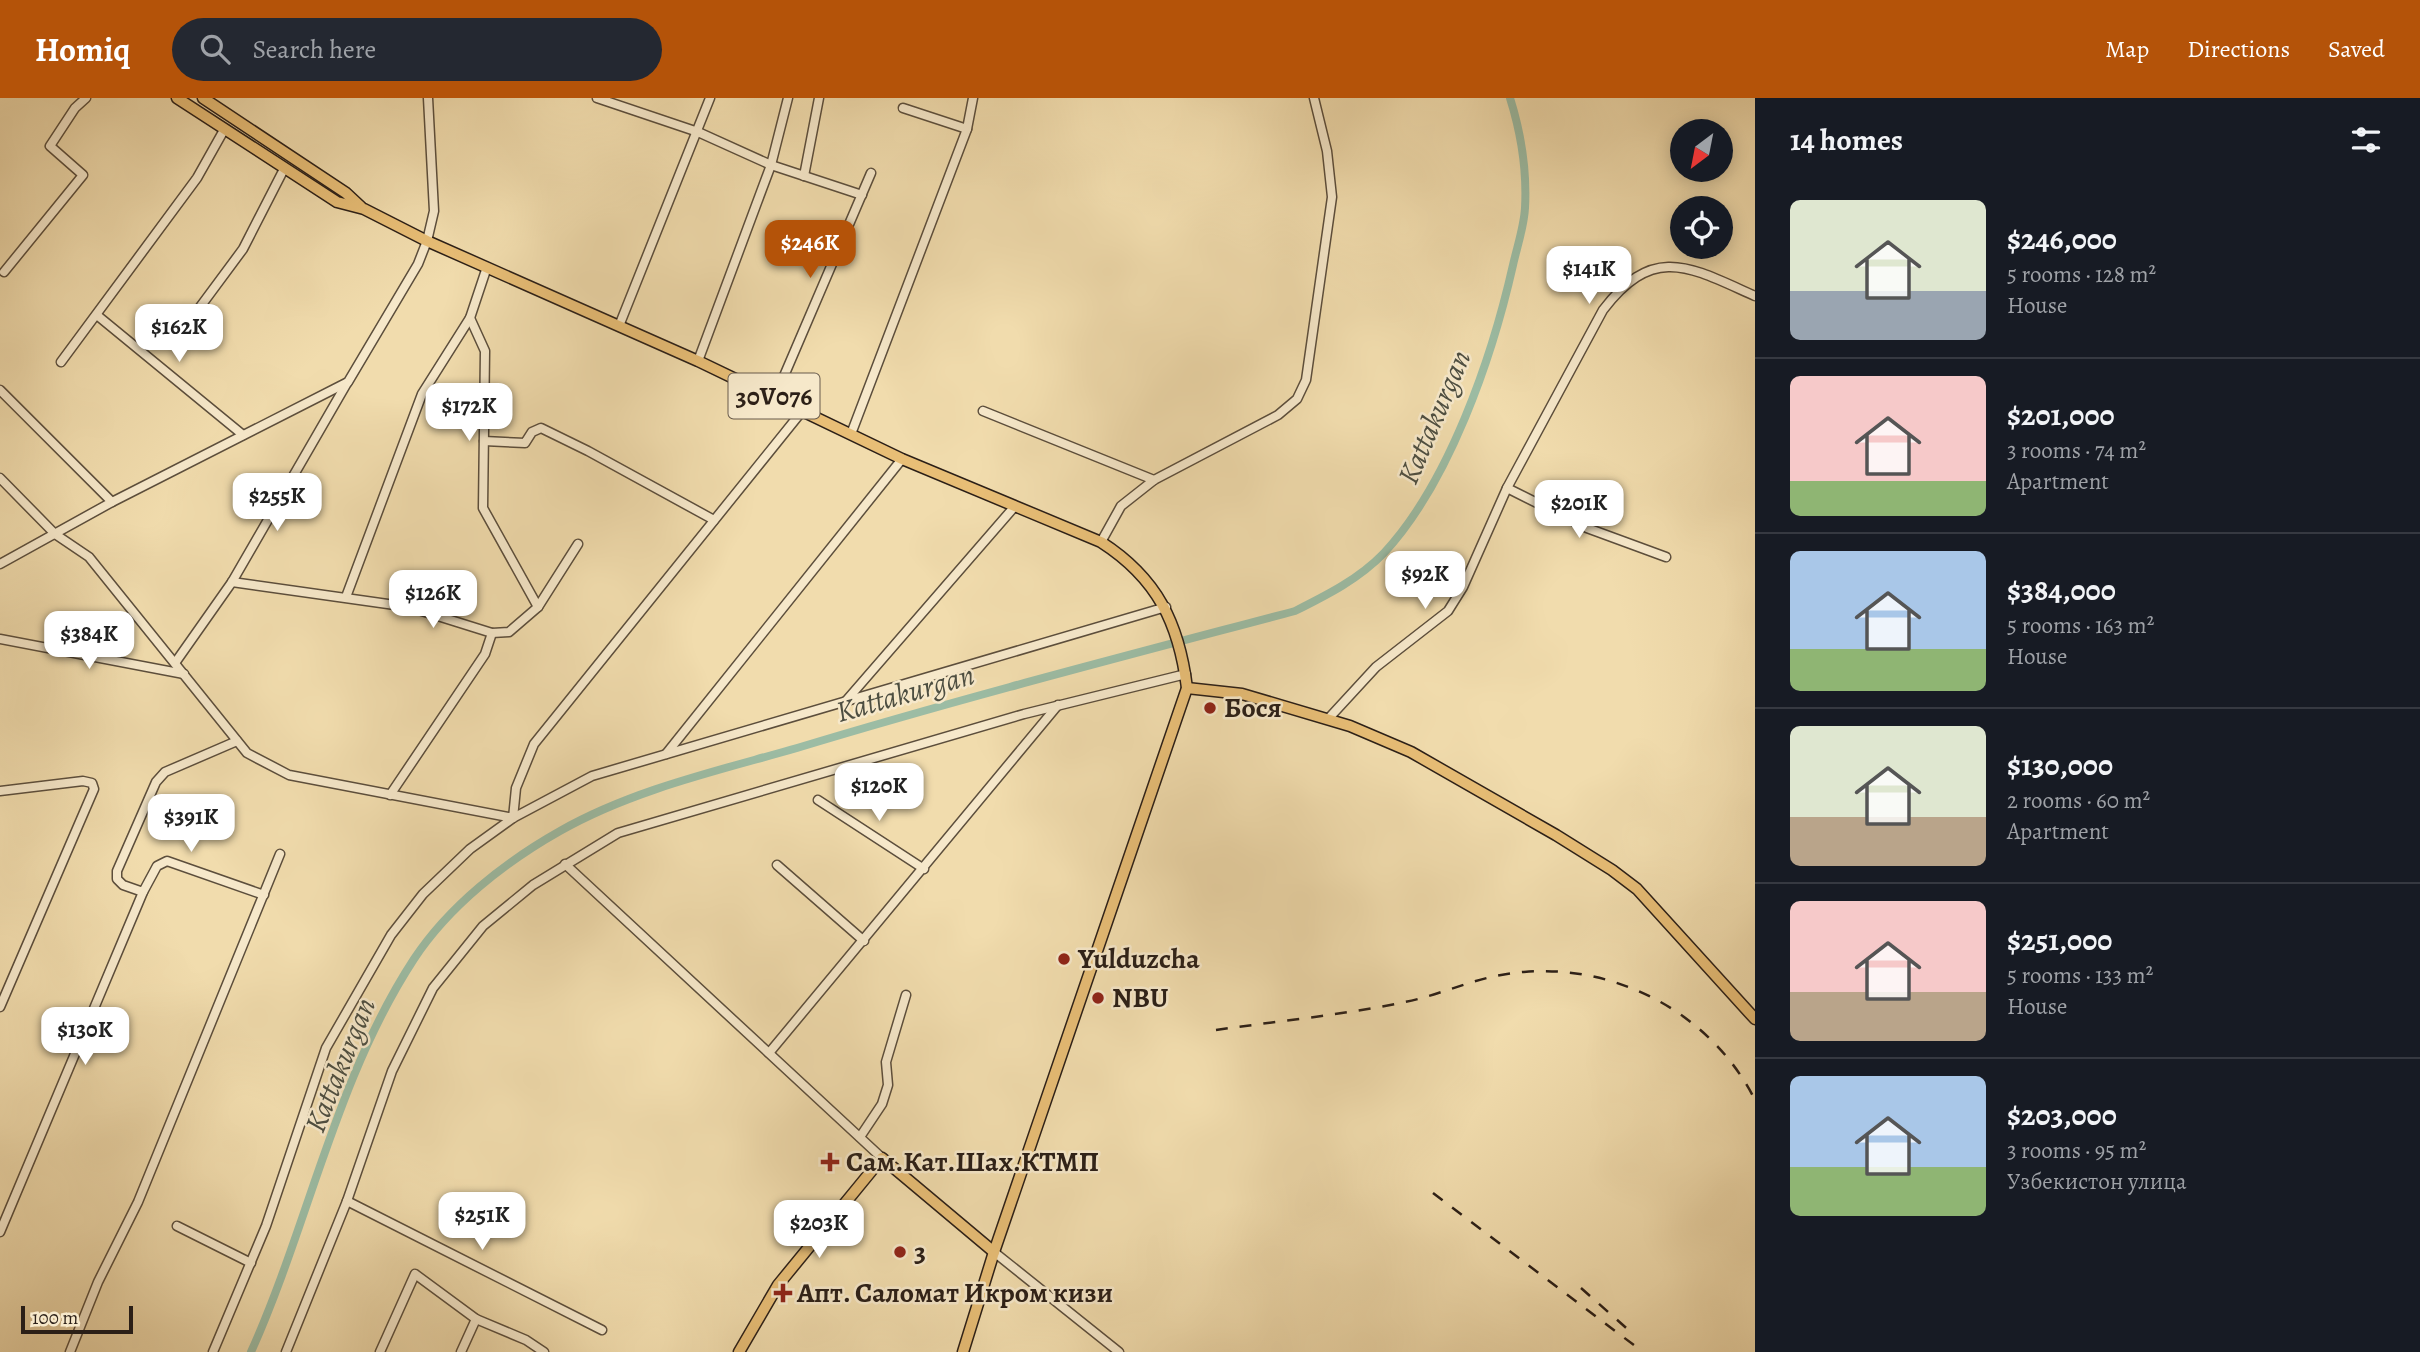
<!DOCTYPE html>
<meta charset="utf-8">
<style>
:root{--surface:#171b24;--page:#242831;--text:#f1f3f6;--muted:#9ea1a6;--line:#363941;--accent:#b45309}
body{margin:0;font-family:Alegreya,serif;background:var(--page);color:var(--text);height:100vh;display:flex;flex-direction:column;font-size:26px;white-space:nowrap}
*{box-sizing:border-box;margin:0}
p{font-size:23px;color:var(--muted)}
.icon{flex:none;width:38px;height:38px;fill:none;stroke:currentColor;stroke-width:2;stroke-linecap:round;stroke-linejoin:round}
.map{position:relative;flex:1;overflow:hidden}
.side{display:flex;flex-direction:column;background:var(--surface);width:665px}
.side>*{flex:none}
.needle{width:46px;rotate:212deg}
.tools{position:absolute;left:1670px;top:21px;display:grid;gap:14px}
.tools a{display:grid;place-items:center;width:63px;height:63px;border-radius:50%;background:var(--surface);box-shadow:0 4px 18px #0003;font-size:35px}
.scale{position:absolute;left:21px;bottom:18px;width:112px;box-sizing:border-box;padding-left:7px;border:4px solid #2b1f17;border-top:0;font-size:19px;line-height:24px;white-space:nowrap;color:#2b1f17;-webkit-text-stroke:5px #f6e8ca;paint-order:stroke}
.price{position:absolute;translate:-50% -60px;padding:0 16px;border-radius:14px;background:#fff;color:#222;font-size:23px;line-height:46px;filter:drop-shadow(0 2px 4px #0008)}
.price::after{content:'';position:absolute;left:50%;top:42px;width:21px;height:16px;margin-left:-10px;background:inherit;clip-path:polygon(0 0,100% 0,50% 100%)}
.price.active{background:var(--accent);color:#fff}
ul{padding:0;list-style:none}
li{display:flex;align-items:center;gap:21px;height:175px;padding:0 35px}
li+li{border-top:2px solid var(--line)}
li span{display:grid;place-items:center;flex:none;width:196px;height:140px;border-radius:10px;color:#555}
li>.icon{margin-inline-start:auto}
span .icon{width:84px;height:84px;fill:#fffc;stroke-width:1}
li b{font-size:30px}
h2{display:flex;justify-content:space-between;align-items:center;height:84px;padding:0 35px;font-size:30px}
header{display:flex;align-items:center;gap:42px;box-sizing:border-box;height:98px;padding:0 35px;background:var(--accent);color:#fff}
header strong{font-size:33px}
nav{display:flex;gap:38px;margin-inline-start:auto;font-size:24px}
.search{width:490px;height:63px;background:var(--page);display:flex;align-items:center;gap:18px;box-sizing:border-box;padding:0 24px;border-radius:38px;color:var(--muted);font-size:26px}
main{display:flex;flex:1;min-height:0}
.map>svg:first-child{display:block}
</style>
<header>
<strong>Homiq</strong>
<div class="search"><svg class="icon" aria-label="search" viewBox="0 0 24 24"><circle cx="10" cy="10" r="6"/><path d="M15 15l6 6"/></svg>Search here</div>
<nav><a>Map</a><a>Directions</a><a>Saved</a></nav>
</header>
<main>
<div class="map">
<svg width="1755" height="1254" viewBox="0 0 1755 1254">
<rect width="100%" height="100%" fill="#f1dcad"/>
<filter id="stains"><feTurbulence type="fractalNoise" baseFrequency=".00286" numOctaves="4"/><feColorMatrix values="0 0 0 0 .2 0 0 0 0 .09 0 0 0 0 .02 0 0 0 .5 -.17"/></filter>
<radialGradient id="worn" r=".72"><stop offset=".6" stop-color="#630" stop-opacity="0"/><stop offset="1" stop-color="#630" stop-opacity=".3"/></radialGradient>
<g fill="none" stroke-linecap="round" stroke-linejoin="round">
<path stroke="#9cbca4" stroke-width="8" d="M251 1254C309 1125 336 980 414 861 449 808 505 764 560 733 632 692 717 673 797 650 962 600 1129 557 1295 513 1327 497 1359 481 1384 455 1449 385 1492 260 1513 167 1517 149 1524 129 1525 110 1527 73 1521 35 1510 0"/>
<g stroke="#5c4e3c" stroke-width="11">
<g id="minor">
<polyline points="597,0 698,34 771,67 862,97"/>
<polyline points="903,10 967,31"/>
<polyline points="804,78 819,0"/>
<polyline points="487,169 470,220 485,253 483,410 538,509"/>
<polyline points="4,174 83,77 50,48 75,10 86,0"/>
<polyline points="98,218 243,337"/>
<polyline points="619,228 710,0"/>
<polyline points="183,232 243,151 284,71"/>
<polyline points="698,263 771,67 788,0"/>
<polyline points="61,264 197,80 224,32"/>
<polyline points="0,292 112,404"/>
<polyline points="775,299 871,75"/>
<polyline points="983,313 1154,382"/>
<polyline points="851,336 967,31 973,0"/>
<polyline points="484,343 525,345 532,334 541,330 588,353 714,422"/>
<polyline points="0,380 55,436 89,459 247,655 289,677 513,720 516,690 534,646 803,312"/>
<polyline points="1507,390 1587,430 1666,459"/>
<polyline points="1101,444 1121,408 1154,382 1278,317 1297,301 1306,282 1332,99 1327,53 1314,0"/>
<polyline points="0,466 112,404 348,284 418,166 427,143 434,113 428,0"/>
<polyline points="232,484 409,509 492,535 509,534 538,509 578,446"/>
<polyline points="346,499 422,296 470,220"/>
<polyline points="0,541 184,576"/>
<polyline points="175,565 232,484 347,285"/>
<polyline points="845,604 1015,408"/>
<path d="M1329 620 1376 569 1448 513 1463 489 1507 390 1603 212C1654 145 1690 169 1755 198"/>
<polyline points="666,656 902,361"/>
<polyline points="0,693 83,683 92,685 94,691 0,909"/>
<polyline points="390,697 485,556 492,535"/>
<polyline points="818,702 924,771"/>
<polyline points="565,766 882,1060"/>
<polyline points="777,767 864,843"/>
<polyline points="143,794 123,787 117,781 117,773 156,684 165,674 237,643"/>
<polyline points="769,955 1058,607"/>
<polyline points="860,1039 882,1006 888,987 886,964 906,897"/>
<polyline points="347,1103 602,1232"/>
<polyline points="177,1128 251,1165"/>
<polyline points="0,1134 143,794 157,768 167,763 264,797"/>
<polyline points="994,1154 1119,1254"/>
<polyline points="70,1254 98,1184 138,1104 280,756"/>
<polyline points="213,1254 266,1128 326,950 391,837 423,796 470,751 513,720 592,678 1166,509"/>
<polyline points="286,1254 347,1103 392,973 433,890 483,828 533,787 618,735 1024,616 1186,576"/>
<polyline points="380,1254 415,1176 476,1221 526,1242 544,1254"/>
<polyline points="461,1254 476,1221"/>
</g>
</g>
<g stroke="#2b1f17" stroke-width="13">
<g id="major">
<path d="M177 0 337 104 364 111 427 143 698 263 902 361 1101 444C1157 480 1179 525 1187 590L994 1154 963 1254"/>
<polyline points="203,0 346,95 361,109"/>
<polyline points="1187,590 1242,596 1350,628 1411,654 1556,737 1612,772 1637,791 1755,921"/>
<polyline points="739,1254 778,1187 882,1060 994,1154"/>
</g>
</g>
<use href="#minor" stroke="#f6e8ca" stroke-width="8"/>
<use href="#major" stroke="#e8be76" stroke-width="10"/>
<g stroke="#2b1f17" stroke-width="2.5" stroke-dasharray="12 12" stroke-linecap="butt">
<path d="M1216 932C1278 923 1343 917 1405 904 1440 897 1472 881 1507 876 1607 860 1710 912 1755 1002"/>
<polyline points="1433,1095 1643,1254"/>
<polyline points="1581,1190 1632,1235"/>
</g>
</g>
<g fill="#8f2418" stroke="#f6e8ca" stroke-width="2.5">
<circle cx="1210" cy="610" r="7"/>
<circle cx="1064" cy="861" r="7"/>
<circle cx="1098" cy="900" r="7"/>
<path d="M826.5 1053.5h7v7h7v7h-7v7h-7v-7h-7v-7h7z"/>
<circle cx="900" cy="1154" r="7"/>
<path d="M779.5 1184.5h7v7h7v7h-7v7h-7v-7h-7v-7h7z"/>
</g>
<g text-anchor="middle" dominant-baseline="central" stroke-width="5" stroke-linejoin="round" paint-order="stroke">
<rect fill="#f6e8ca" stroke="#685b4d" stroke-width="2" x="728.5" y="275.5" width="91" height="45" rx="5"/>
<g font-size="26" font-weight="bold" fill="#2b1f17">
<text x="774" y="298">30V076</text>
</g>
<g font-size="28" font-weight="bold" fill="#2b1f17" stroke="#f6e8ca" text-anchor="start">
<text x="1224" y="610">Бося</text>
<text x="1078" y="861">Yulduzcha</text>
<text x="1112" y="900">NBU</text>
<text x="846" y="1064">Сам.Кат.Шах.КТМП</text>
<text x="914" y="1154">3</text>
<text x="797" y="1195">Апт. Саломат Икром кизи</text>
</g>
<g font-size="30" font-style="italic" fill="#4d4e41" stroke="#f6e8ca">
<text transform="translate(1434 319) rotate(-67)">Kattakurgan</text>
<text transform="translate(905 595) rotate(-16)">Kattakurgan</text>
<text transform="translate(340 967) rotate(-68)">Kattakurgan</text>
</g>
</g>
<rect width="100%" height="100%" filter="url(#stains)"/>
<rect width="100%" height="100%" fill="url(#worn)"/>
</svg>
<div class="tools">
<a><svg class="needle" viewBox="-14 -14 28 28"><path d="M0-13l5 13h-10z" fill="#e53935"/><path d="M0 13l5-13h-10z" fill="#9ea1a6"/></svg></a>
<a><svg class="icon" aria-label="locate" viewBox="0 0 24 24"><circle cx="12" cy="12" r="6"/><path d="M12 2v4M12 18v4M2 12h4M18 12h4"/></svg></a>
</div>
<div class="scale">100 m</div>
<b class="price active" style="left:810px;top:182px">$246K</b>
<b class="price" style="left:1589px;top:208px">$141K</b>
<b class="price" style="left:179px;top:266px">$162K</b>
<b class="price" style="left:469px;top:345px">$172K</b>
<b class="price" style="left:277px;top:435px">$255K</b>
<b class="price" style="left:1579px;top:442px">$201K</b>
<b class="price" style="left:1425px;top:513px">$92K</b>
<b class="price" style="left:433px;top:532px">$126K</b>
<b class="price" style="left:89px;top:573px">$384K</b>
<b class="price" style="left:879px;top:725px">$120K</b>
<b class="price" style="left:191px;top:756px">$391K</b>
<b class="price" style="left:85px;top:969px">$130K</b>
<b class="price" style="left:482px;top:1154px">$251K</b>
<b class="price" style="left:819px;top:1162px">$203K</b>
</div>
<section class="side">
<h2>14 homes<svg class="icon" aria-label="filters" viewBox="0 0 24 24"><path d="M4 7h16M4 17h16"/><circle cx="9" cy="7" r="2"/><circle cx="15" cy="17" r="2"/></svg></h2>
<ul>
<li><span style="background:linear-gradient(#dfe7d0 65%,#9aa5b1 0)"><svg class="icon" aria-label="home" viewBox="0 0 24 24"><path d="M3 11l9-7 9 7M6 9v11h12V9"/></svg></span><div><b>$246,000</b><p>5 rooms · 128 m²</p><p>House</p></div></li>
<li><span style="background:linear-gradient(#f6c9c9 75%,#8fb573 0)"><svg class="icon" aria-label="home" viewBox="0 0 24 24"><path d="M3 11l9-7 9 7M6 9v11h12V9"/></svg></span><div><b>$201,000</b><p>3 rooms · 74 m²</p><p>Apartment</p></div></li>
<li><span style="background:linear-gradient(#a9c7e8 70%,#8fb573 0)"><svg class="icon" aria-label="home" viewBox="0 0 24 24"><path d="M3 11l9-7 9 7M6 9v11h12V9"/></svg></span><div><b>$384,000</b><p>5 rooms · 163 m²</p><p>House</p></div></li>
<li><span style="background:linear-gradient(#dfe7d0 65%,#b9a48a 0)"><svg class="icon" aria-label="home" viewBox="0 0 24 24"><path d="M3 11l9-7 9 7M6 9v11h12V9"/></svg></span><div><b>$130,000</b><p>2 rooms · 60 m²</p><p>Apartment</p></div></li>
<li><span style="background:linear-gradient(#f6c9c9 65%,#b9a48a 0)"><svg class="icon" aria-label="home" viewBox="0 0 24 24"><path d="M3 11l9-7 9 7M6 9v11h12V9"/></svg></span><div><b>$251,000</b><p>5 rooms · 133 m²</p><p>House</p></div></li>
<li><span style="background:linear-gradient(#a9c7e8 65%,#8fb573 0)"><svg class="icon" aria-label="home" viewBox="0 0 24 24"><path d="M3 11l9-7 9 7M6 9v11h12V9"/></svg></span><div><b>$203,000</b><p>3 rooms · 95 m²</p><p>Узбекистон улица</p></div></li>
</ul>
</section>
</main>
